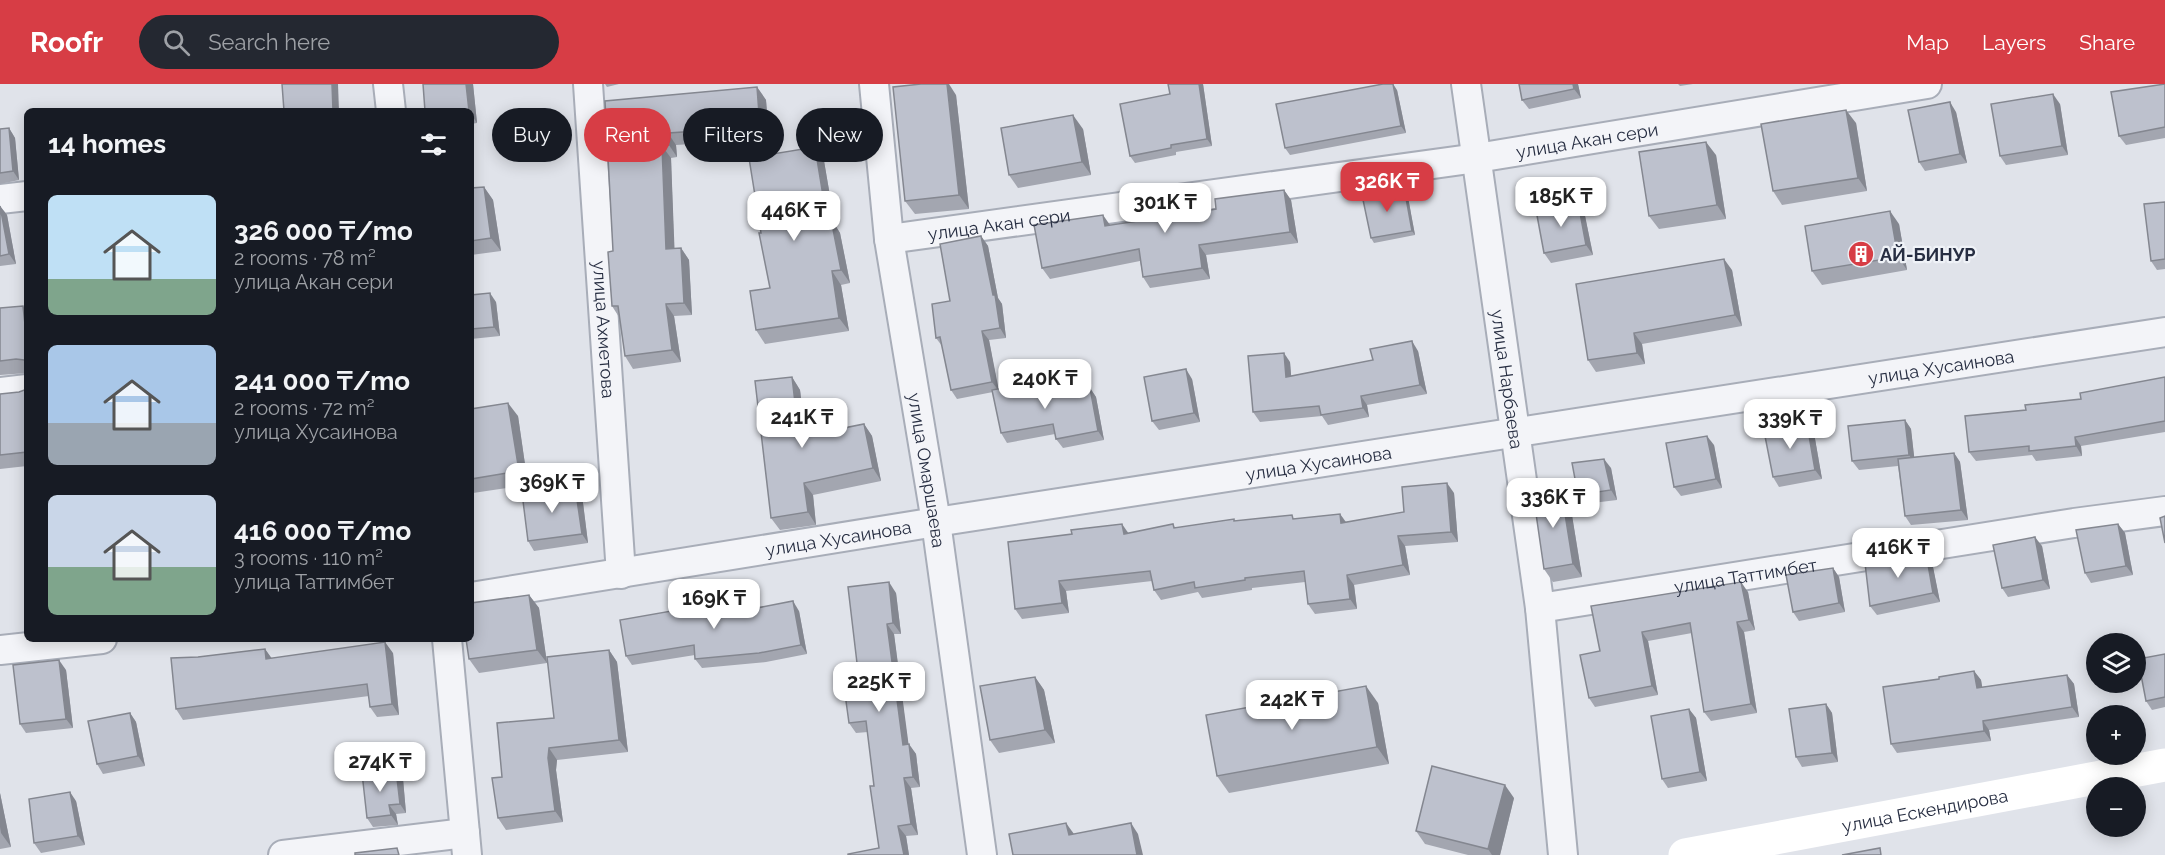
<!DOCTYPE html>
<meta charset="utf-8">
<style>
:root{--surface:#171b24;--page:#242831;--text:#f1f3f6;--muted:#9ea1a6;--accent:#d73d45}
body{margin:0;font-family:Raleway,sans-serif;background:var(--page);color:var(--text);height:100vh;display:flex;flex-direction:column;font-size:22px;white-space:nowrap}
*{box-sizing:border-box;margin:0}
p{font-size:20px;color:var(--muted)}
.icon{flex:none;width:33px;height:33px;fill:none;stroke:currentColor;stroke-width:2;stroke-linecap:round;stroke-linejoin:round}
.map{position:relative;flex:1;overflow:hidden}
.details{position:absolute;left:24px;top:24px;width:450px;height:534px;display:flex;flex-direction:column;background:var(--surface);border-radius:9px;box-shadow:0 3px 15px #0003}
.details>*{flex:none}
.banner{position:absolute;left:492px;top:24px;width:570px;height:54px;display:flex;gap:12px}
.controls{position:absolute;left:2086px;top:549px;display:grid;gap:12px}
.controls a{display:grid;place-items:center;width:60px;height:60px;border-radius:50%;background:var(--surface);box-shadow:0 3px 15px #0003;font-size:30px}
.price{position:absolute;translate:-50% -51px;padding:0 14px;border-radius:12px;background:#fff;color:#222;font-size:20px;line-height:39px;filter:drop-shadow(0 2px 3px #0008)}
.price::after{content:'';position:absolute;left:50%;top:36px;width:18px;height:14px;margin-left:-9px;background:inherit;clip-path:polygon(0 0,100% 0,50% 100%)}
.price.selected{background:var(--accent);color:#fff}
ul{padding:0;list-style:none}
li{display:flex;align-items:center;gap:18px;height:150px;padding:0 24px}
li span{display:grid;place-items:center;flex:none;width:168px;height:120px;border-radius:9px;color:#555}
li>.icon{margin-inline-start:auto}
span .icon{width:72px;height:72px;fill:#fffc;stroke-width:1}
li b{font-size:26px}
h2{display:flex;justify-content:space-between;align-items:center;height:72px;padding:0 24px;font-size:26px}
.tag{padding:0 21px;border-radius:27px;background:var(--surface);box-shadow:0 3px 15px #0003;font-size:21px;line-height:54px}
.tag.selected{background:var(--accent);color:#fff}
header{display:flex;align-items:center;gap:36px;box-sizing:border-box;height:84px;padding:0 30px;background:var(--accent);color:#fff}
header strong{font-size:28px}
nav{display:flex;gap:33px;margin-inline-start:auto;font-size:21px}
.search{width:420px;height:54px;background:var(--page);display:flex;align-items:center;gap:15px;box-sizing:border-box;padding:0 21px;border-radius:33px;color:var(--muted);font-size:22px}
.map>svg:first-child{display:block}
</style>
<header>
<strong>Roofr</strong>
<div class="search"><svg class="icon" aria-label="search" viewBox="0 0 24 24"><circle cx="10" cy="10" r="6"/><path d="M15 15l6 6"/></svg>Search here</div>
<nav><a>Map</a><a>Layers</a><a>Share</a></nav>
</header>
<div class="map">
<svg width="2165" height="771" viewBox="0 0 2165 771">
<rect width="100%" height="100%" fill="#e0e3ea"/>
<g fill="none" stroke-linecap="round" stroke-linejoin="round">
<g stroke="#a8adb8" stroke-width="32">
<g id="street">
<polyline points="388,0 391,27"/>
<path id="s1" d="M588 0 621 490"/>
<path id="s2" d="M874 0 889 155 936 438 982 771"/>
<path id="s3" d="M1466 0 1540 524 1563 771"/>
<polyline points="0,115 27,112"/>
<path id="s4" d="M889 155 1477 74 1927 0"/>
<polyline points="0,308 27,305"/>
<path id="s5" d="M471 513 936 438 2165 248"/>
<path id="s6" d="M1540 524 2074 439 2165 427"/>
<polyline points="447,555 467,771"/>
<polyline points="0,566 102,555"/>
<polyline points="283,771 465,749"/>
</g>
</g>
<use href="#street" stroke="#f3f4f8" stroke-width="28"/>
<path stroke="#fff" stroke-width="33" id="s7" d="M1685 771 2165 681"/>
</g>
<g fill="#a3a6b0">
<polygon points="423,0 473,0 477,39 471,40 471,27"/>
<polygon points="605,0 619,0 607,3"/>
<polygon points="1203,0 1212,62 1176,68 1176,71 1135,79 1130,72 1170,10"/>
<polygon points="1519,0 1578,0 1581,14 1529,25 1522,16"/>
<polygon points="1678,0 1693,0 1680,2"/>
<polygon points="2165,0 2165,54 2126,61 2119,52"/>
<polygon points="757,3 766,16 769,55 676,61 677,73 671,74 674,164 681,164 689,176 692,231 674,232 681,278 633,285 625,272 619,233 612,222 613,167 605,17"/>
<polygon points="1397,6 1406,49 1290,71 1285,64"/>
<polygon points="956,11 969,125 915,130 905,117"/>
<polygon points="2060,20 2068,71 2006,81 2000,72"/>
<polygon points="1956,28 1967,79 1925,87 1919,78"/>
<polygon points="1856,39 1867,107 1782,121 1773,107"/>
<polygon points="9,44 15,54 19,96 0,100 0,45"/>
<polygon points="1083,45 1091,91 1018,104 1009,91"/>
<polygon points="815,63 824,77 835,141 840,149 850,199 841,201 849,247 765,260 756,246 770,204 761,149"/>
<polygon points="1716,71 1726,135 1659,145 1649,132"/>
<polygon points="484,103 493,116 501,167 471,171 471,104"/>
<polygon points="1284,106 1291,116 1298,159 1206,171 1210,195 1150,204 1143,193 1140,177 1050,195 1042,184 1110,141 1216,125"/>
<polygon points="1407,108 1415,151 1374,159 1371,154"/>
<polygon points="2165,118 2165,185 2157,186 2151,177"/>
<polygon points="0,122 7,131 16,180 0,182"/>
<polygon points="1584,127 1593,171 1551,179 1544,169"/>
<polygon points="1899,140 1907,186 1822,201 1812,187"/>
<polygon points="981,152 988,162 998,214 1002,220 1006,254 989,256 998,305 1041,307 1042,313 1090,304 1096,313 1104,356 1063,364 1056,355 1055,350 1007,359 1001,349 993,308 957,315 951,306 942,262 936,254 950,217"/>
<polygon points="1732,186 1742,242 1642,260 1645,280 1596,288 1588,276"/>
<polygon points="471,211 496,218 500,252 471,255"/>
<polygon points="23,222 27,228 27,289 0,291 0,224"/>
<polygon points="1418,267 1427,310 1367,321 1369,333 1328,341 1322,332 1260,338 1253,328 1290,278 1291,292 1373,276"/>
<polygon points="792,293 800,306 806,351 864,340 872,352 881,397 813,411 816,441 780,446 771,434"/>
<polygon points="2165,293 2165,348 2081,362 2082,372 2036,377 2032,371 1976,377 1969,368 2081,315"/>
<polygon points="1192,295 1200,338 1159,346 1152,337"/>
<polygon points="27,305 27,382 0,385 0,310 19,308"/>
<polygon points="471,325 518,332 528,401 473,409 471,406"/>
<polygon points="1905,336 1911,345 1914,373 1954,369 1960,378 1968,436 1911,441 1905,432 1898,382 1859,386 1852,377"/>
<polygon points="1807,340 1814,349 1822,395 1779,403 1773,393"/>
<polygon points="1714,361 1722,404 1681,412 1674,403"/>
<polygon points="1611,384 1617,416 1584,420 1578,411"/>
<polygon points="575,402 582,411 588,459 534,467 528,457"/>
<polygon points="1454,409 1458,458 1405,462 1410,491 1354,501 1357,525 1315,530 1308,520 1305,498 1252,504 1252,506 1202,514 1198,508 1161,516 1154,506 1152,497 1066,507 1069,529 1022,535 1015,525 1129,449 1173,440 1175,444 1234,435 1235,437 1295,435 1340,430 1346,438 1404,428"/>
<polygon points="1570,419 1582,493 1553,498 1544,485"/>
<polygon points="2118,440 2125,449 2133,491 2091,499 2085,489"/>
<polygon points="2042,462 2050,505 2008,513 2002,504"/>
<polygon points="1926,469 1932,478 1940,518 1877,531 1870,522"/>
<polygon points="1833,484 1839,493 1845,528 1799,537 1793,528"/>
<polygon points="1748,508 1755,546 1744,548 1757,629 1711,637 1704,628 1692,549 1648,557 1658,611 1595,623 1589,614 1600,567 1591,522"/>
<polygon points="896,509 901,550 894,550 908,660 916,670 920,703 911,704 918,751 906,752 909,771 848,771 879,764 874,702 868,648 856,649 849,639 857,579"/>
<polygon points="529,511 539,524 547,579 479,589 469,575"/>
<polygon points="720,516 726,525 727,530 799,527 807,570 766,578 702,584 695,575 695,571 632,581 626,572 689,524"/>
<polygon points="265,565 271,574 393,569 399,631 377,633 370,623 369,612 183,636 176,625 198,573"/>
<polygon points="609,566 617,578 628,668 557,676 556,686 563,738 506,746 498,734 502,693 554,634"/>
<polygon points="2165,570 2165,623 2152,626 2146,617"/>
<polygon points="66,586 73,644 26,649 20,640"/>
<polygon points="1974,587 1981,596 1982,603 2067,591 2074,600 2079,633 1989,646 1991,657 1897,669 1891,660 1939,595"/>
<polygon points="1035,593 1044,606 1055,659 999,669 990,656"/>
<polygon points="1378,619 1389,680 1229,709 1217,692"/>
<polygon points="1826,620 1832,629 1838,678 1802,683 1796,673"/>
<polygon points="1689,625 1696,634 1707,697 1668,704 1662,695"/>
<polygon points="130,629 136,638 145,682 103,690 97,680"/>
<polygon points="403,695 406,729 396,730 398,741 373,743 367,734"/>
<polygon points="0,709 11,763 0,765"/>
<polygon points="1514,714 1500,771 1468,771 1425,760 1416,747"/>
<polygon points="76,717 85,761 41,769 34,759"/>
</g>
<g fill="#848790">
<polygon points="332,0 338,0 339,27 333,27"/>
<polygon points="466,0 473,0 477,39 471,30 471,27 469,27"/>
<polygon points="947,0 949,0 956,11 969,125 959,111"/>
<polygon points="1199,0 1203,0 1212,62 1207,55"/>
<polygon points="1393,0 1397,6 1406,49 1401,42"/>
<polygon points="1573,0 1578,0 1581,14 1574,5"/>
<polygon points="757,3 766,16 769,55 760,43"/>
<polygon points="2053,10 2060,20 2068,71 2062,62"/>
<polygon points="1950,18 1956,28 1967,79 1960,70"/>
<polygon points="1846,26 1856,39 1867,107 1858,94"/>
<polygon points="1073,31 1083,45 1091,91 1082,78"/>
<polygon points="9,44 15,54 19,96 13,87"/>
<polygon points="668,49 676,61 677,73 669,61"/>
<polygon points="1706,58 1716,71 1726,135 1717,121"/>
<polygon points="662,62 671,74 675,177 666,165"/>
<polygon points="815,63 824,77 835,141 840,149 850,199 841,186 827,136"/>
<polygon points="484,103 493,116 501,167 491,154"/>
<polygon points="1404,103 1407,108 1415,151 1412,147"/>
<polygon points="1284,106 1291,116 1298,159 1290,148"/>
<polygon points="1578,118 1584,127 1593,171 1586,161"/>
<polygon points="0,122 7,131 16,180 9,170"/>
<polygon points="1890,127 1899,140 1907,186 1898,173"/>
<polygon points="1103,131 1110,141 1105,142"/>
<polygon points="981,152 988,162 998,214 1002,220 1006,254 1000,244"/>
<polygon points="1199,161 1206,171 1210,195 1202,184"/>
<polygon points="681,164 689,176 692,231 684,219"/>
<polygon points="1724,175 1732,186 1742,242 1735,231"/>
<polygon points="832,187 841,201 849,247 839,234"/>
<polygon points="490,209 496,218 500,252 494,243"/>
<polygon points="666,220 674,232 681,278 672,266"/>
<polygon points="23,222 27,228 27,259"/>
<polygon points="982,247 989,256 999,307 992,298"/>
<polygon points="1634,249 1642,260 1645,280 1637,269"/>
<polygon points="1412,257 1418,267 1427,310 1420,301"/>
<polygon points="1284,269 1290,278 1292,302 1286,293"/>
<polygon points="1186,285 1192,295 1200,338 1194,329"/>
<polygon points="792,293 800,306 807,365 799,353"/>
<polygon points="1034,298 1041,307 1044,323 1037,313"/>
<polygon points="1090,304 1096,313 1104,356 1098,347"/>
<polygon points="1361,312 1367,321 1369,333 1363,324"/>
<polygon points="508,319 518,332 528,401 519,387"/>
<polygon points="1905,336 1911,345 1915,380 1909,371"/>
<polygon points="864,340 872,352 881,397 873,384"/>
<polygon points="1807,340 1814,349 1822,395 1815,386"/>
<polygon points="1707,352 1714,361 1722,404 1716,395"/>
<polygon points="2075,353 2081,362 2082,372 2076,362"/>
<polygon points="1954,369 1960,378 1968,436 1961,426"/>
<polygon points="1604,375 1611,384 1617,416 1611,406"/>
<polygon points="804,399 813,411 816,441 808,428"/>
<polygon points="1447,399 1454,409 1458,458 1451,448"/>
<polygon points="575,402 582,411 588,459 582,450"/>
<polygon points="1561,405 1570,419 1582,493 1573,480"/>
<polygon points="1340,430 1347,440 1341,439"/>
<polygon points="1122,440 1129,450 1124,450"/>
<polygon points="2118,440 2125,449 2133,491 2126,482"/>
<polygon points="1398,452 1405,462 1410,491 1403,481"/>
<polygon points="2035,453 2042,462 2050,505 2043,496"/>
<polygon points="1926,469 1932,478 1940,518 1933,509"/>
<polygon points="1833,484 1839,493 1845,528 1839,519"/>
<polygon points="1347,491 1354,501 1357,525 1350,515"/>
<polygon points="1059,497 1066,507 1069,529 1062,519"/>
<polygon points="889,498 896,509 901,550 893,539"/>
<polygon points="1741,498 1748,508 1755,546 1749,536"/>
<polygon points="529,511 539,524 547,579 537,566"/>
<polygon points="720,516 726,525 728,540 721,531"/>
<polygon points="793,517 799,527 807,570 801,561"/>
<polygon points="1737,538 1744,548 1757,629 1751,620"/>
<polygon points="887,540 894,550 910,671 903,661"/>
<polygon points="1642,548 1648,557 1658,611 1652,602"/>
<polygon points="385,558 393,569 399,631 392,620"/>
<polygon points="265,565 273,576 266,575"/>
<polygon points="609,566 617,578 628,668 619,656"/>
<polygon points="59,576 66,586 73,644 66,635"/>
<polygon points="1974,587 1981,596 1984,613 1977,604"/>
<polygon points="2067,591 2074,600 2079,633 2072,623"/>
<polygon points="1035,593 1044,606 1055,659 1045,646"/>
<polygon points="1366,602 1378,619 1389,680 1377,663"/>
<polygon points="1826,620 1832,629 1838,678 1832,669"/>
<polygon points="1689,625 1696,634 1707,697 1700,688"/>
<polygon points="130,629 136,638 145,682 138,672"/>
<polygon points="1983,637 1989,646 1991,657 1984,647"/>
<polygon points="909,660 916,670 920,703 913,693"/>
<polygon points="549,664 557,676 556,686 563,738 555,727 548,674"/>
<polygon points="396,686 403,695 406,729 400,720"/>
<polygon points="904,694 911,704 918,751 911,740"/>
<polygon points="1505,701 1514,714 1500,771 1492,771 1488,765"/>
<polygon points="70,708 76,717 85,761 78,752"/>
<polygon points="0,709 11,763 1,749 0,743"/>
<polygon points="389,721 396,730 398,741 391,731"/>
<polygon points="1066,739 1074,750 1069,751"/>
<polygon points="1131,739 1138,750 1143,771 1137,771"/>
<polygon points="898,742 906,752 909,771 904,771"/>
</g>
<g fill="#bdc1cd" stroke="#848790" stroke-width="1.5">
<polygon points="282,0 332,0 333,27 284,27"/>
<polygon points="423,0 466,0 469,27 425,27"/>
<polygon points="921,0 947,0 959,111 905,117 893,3"/>
<polygon points="1168,0 1199,0 1207,55 1171,61 1171,64 1130,72 1120,20 1170,10"/>
<polygon points="1383,0 1393,0 1401,42 1285,64 1276,20"/>
<polygon points="1519,0 1573,0 1574,5 1522,16"/>
<polygon points="2165,0 2165,43 2119,52 2111,8"/>
<polygon points="757,3 760,43 668,49 669,61 662,62 666,165 681,164 684,219 666,220 672,266 625,272 618,222 612,222 608,168 613,167 605,17"/>
<polygon points="2053,10 2062,62 2000,72 1991,20"/>
<polygon points="1950,18 1960,70 1919,78 1908,26"/>
<polygon points="1846,26 1858,94 1773,107 1761,40"/>
<polygon points="1073,31 1082,78 1009,91 1001,44"/>
<polygon points="9,44 13,87 0,89 0,45"/>
<polygon points="1706,58 1717,121 1649,132 1639,68"/>
<polygon points="815,63 827,136 831,135 841,186 832,187 839,234 756,246 750,207 770,204 759,149 761,149 749,74"/>
<polygon points="484,103 491,154 471,157 471,104"/>
<polygon points="1404,103 1412,147 1371,154 1362,111"/>
<polygon points="1284,106 1290,148 1199,161 1202,184 1143,193 1139,165 1042,184 1034,141 1103,131 1105,142 1216,125 1215,115"/>
<polygon points="1578,118 1586,161 1544,169 1536,126"/>
<polygon points="2165,118 2165,175 2151,177 2144,120"/>
<polygon points="0,122 9,170 0,172"/>
<polygon points="1890,127 1898,173 1812,187 1805,142"/>
<polygon points="981,152 993,211 995,211 1000,244 982,247 992,298 951,306 940,253 936,254 932,220 950,217 940,160"/>
<polygon points="1724,175 1735,231 1634,249 1637,269 1588,276 1576,200"/>
<polygon points="490,209 494,243 471,245 471,211"/>
<polygon points="23,222 27,259 27,279 24,276 16,275 0,277 0,224"/>
<polygon points="1412,257 1420,301 1361,312 1363,324 1321,331 1319,322 1253,328 1248,272 1284,269 1286,293 1373,276 1370,265"/>
<polygon points="1186,285 1194,329 1152,337 1144,293"/>
<polygon points="792,293 799,353 864,340 873,384 804,399 808,428 771,434 755,297"/>
<polygon points="2165,293 2165,337 2075,353 2076,362 2029,367 2029,362 1969,368 1965,332 2026,326 2025,321 2081,315 2080,309"/>
<polygon points="1034,298 1037,313 1090,304 1098,347 1056,355 1053,340 1001,349 992,306"/>
<polygon points="27,305 27,368 0,371 0,310 19,308"/>
<polygon points="508,319 519,387 471,395 471,325"/>
<polygon points="1905,336 1909,371 1852,377 1848,342"/>
<polygon points="1807,340 1815,386 1773,393 1764,347"/>
<polygon points="1707,352 1716,395 1674,403 1666,359"/>
<polygon points="1954,369 1961,426 1905,432 1898,375"/>
<polygon points="1604,375 1611,406 1578,411 1572,379"/>
<polygon points="1447,399 1451,448 1398,452 1403,481 1347,491 1350,515 1308,520 1304,487 1245,494 1245,496 1195,504 1194,498 1154,506 1150,487 1059,497 1062,519 1015,525 1008,458 1072,450 1071,446 1122,440 1124,450 1173,440 1174,444 1234,435 1234,437 1292,431 1293,435 1340,430 1341,439 1404,428 1402,403"/>
<polygon points="575,402 582,450 528,457 522,409"/>
<polygon points="1561,405 1573,480 1544,485 1533,409"/>
<polygon points="2165,432 2165,459 2160,434"/>
<polygon points="2118,440 2126,482 2085,489 2076,446"/>
<polygon points="2035,453 2043,496 2002,504 1993,461"/>
<polygon points="1926,469 1933,509 1870,522 1865,479"/>
<polygon points="1833,484 1839,519 1793,528 1786,491"/>
<polygon points="889,498 893,539 887,540 903,661 909,660 913,693 904,694 911,740 898,742 904,771 848,771 848,770 879,764 870,702 874,702 866,637 849,639 841,581 857,579 848,503"/>
<polygon points="1741,498 1749,536 1737,538 1751,620 1704,628 1690,539 1642,548 1652,602 1589,614 1580,571 1600,567 1591,522"/>
<polygon points="529,511 537,566 469,575 466,555 471,555 471,519"/>
<polygon points="720,516 721,531 793,517 801,561 759,569 695,575 694,561 626,572 620,536 689,524 688,519"/>
<polygon points="385,558 392,620 370,623 367,600 176,625 171,574 198,573 265,565 266,575"/>
<polygon points="609,566 619,656 549,664 548,674 555,727 498,734 492,694 502,693 497,639 554,634 547,573"/>
<polygon points="2165,570 2165,613 2146,617 2138,575"/>
<polygon points="59,576 66,635 20,640 13,581"/>
<polygon points="1974,587 1977,604 2067,591 2072,623 1983,637 1984,647 1891,660 1883,603 1939,595 1939,593"/>
<polygon points="1035,593 1045,646 990,656 980,602"/>
<polygon points="1366,602 1377,663 1217,692 1206,631"/>
<polygon points="1826,620 1832,669 1796,673 1789,625"/>
<polygon points="1689,625 1700,688 1662,695 1651,632"/>
<polygon points="130,629 138,672 97,680 88,637"/>
<polygon points="1432,682 1505,701 1488,765 1416,747"/>
<polygon points="396,686 400,720 389,721 391,731 367,734 362,689"/>
<polygon points="70,708 78,752 34,759 29,715"/>
<polygon points="1066,739 1069,751 1131,739 1137,771 1013,771 1009,750"/>
<polygon points="397,764 399,771 355,771 355,769"/>
<polygon points="1880,764 1881,771 1842,771"/>
</g>
<defs>
<g id="building-disc" transform="scale(1.35)"><circle r="9.5" fill="#d73d45" stroke="#eff2f7"/><path d="M-4-6H4V6H1V3H-1V6H-4ZM-2.5-4.3h1.7v1.8h-1.7ZM.8-4.3h1.7v1.8H.8ZM-2.5-1h1.7V.8h-1.7ZM.8-1h1.7V.8H.8Z" fill="#fff"/></g>
</defs>
<g fill-rule="evenodd">
<use href="#building-disc" x="1861" y="170"/>
</g>
<g text-anchor="middle" dominant-baseline="central" stroke-width="4.5" stroke-linejoin="round" paint-order="stroke">
<g font-size="18" fill="#272e42" stroke="#eff2f7">
<text stroke="none"><textPath href="#s4" startOffset="705">улица Акан сери</textPath></text>
<text stroke="none"><textPath href="#s4" startOffset="111">улица Акан сери</textPath></text>
<text stroke="none"><textPath href="#s1" startOffset="246">улица Ахметова</textPath></text>
<text stroke="none"><textPath href="#s5" startOffset="1488">улица Хусаинова</textPath></text>
<text stroke="none"><textPath href="#s3" startOffset="298">улица Нарбаева</textPath></text>
<text stroke="none"><textPath href="#s5" startOffset="858">улица Хусаинова</textPath></text>
<text stroke="none"><textPath href="#s2" startOffset="390">улица Омаршаева</textPath></text>
<text stroke="none"><textPath href="#s5" startOffset="372">улица Хусаинова</textPath></text>
<text stroke="none"><textPath href="#s6" startOffset="208">улица Таттимбет</textPath></text>
<text stroke="none"><textPath href="#s7" startOffset="244">улица Ескендирова</textPath></text>
</g>
<g font-size="18" font-weight="bold" fill="#272e42" stroke="#eff2f7" text-anchor="start">
<text x="1880" y="170">АЙ-БИНУР</text>
</g>
</g>
</svg>
<div class="controls">
<a><svg class="icon" aria-label="layers" viewBox="0 0 24 24"><path d="M12 4l9 5-9 5-9-5zM3 14l9 5 9-5"/></svg></a>
<a>+</a>
<a>−</a>
</div>
<b class="price selected" style="left:1387px;top:129px">326K ₸</b>
<b class="price" style="left:1561px;top:144px">185K ₸</b>
<b class="price" style="left:1165px;top:150px">301K ₸</b>
<b class="price" style="left:794px;top:158px">446K ₸</b>
<b class="price" style="left:1045px;top:326px">240K ₸</b>
<b class="price" style="left:802px;top:365px">241K ₸</b>
<b class="price" style="left:1790px;top:366px">339K ₸</b>
<b class="price" style="left:552px;top:430px">369K ₸</b>
<b class="price" style="left:1553px;top:445px">336K ₸</b>
<b class="price" style="left:1898px;top:495px">416K ₸</b>
<b class="price" style="left:714px;top:546px">169K ₸</b>
<b class="price" style="left:879px;top:629px">225K ₸</b>
<b class="price" style="left:1292px;top:647px">242K ₸</b>
<b class="price" style="left:380px;top:709px">274K ₸</b>
<div class="banner">
<a class="tag">Buy</a>
<a class="tag selected">Rent</a>
<a class="tag">Filters</a>
<a class="tag">New</a>
</div>
<section class="details">
<h2>14 homes<svg class="icon" aria-label="filters" viewBox="0 0 24 24"><path d="M4 7h16M4 17h16"/><circle cx="9" cy="7" r="2"/><circle cx="15" cy="17" r="2"/></svg></h2>
<ul>
<li><span style="background:linear-gradient(#bfe0f5 70%,#7fa58c 0)"><svg class="icon" aria-label="home" viewBox="0 0 24 24"><path d="M3 11l9-7 9 7M6 9v11h12V9"/></svg></span><div><b>326 000 ₸/mo</b><p>2 rooms · 78 m²</p><p>улица Акан сери</p></div></li>
<li><span style="background:linear-gradient(#a9c7e8 65%,#9aa5b1 0)"><svg class="icon" aria-label="home" viewBox="0 0 24 24"><path d="M3 11l9-7 9 7M6 9v11h12V9"/></svg></span><div><b>241 000 ₸/mo</b><p>2 rooms · 72 m²</p><p>улица Хусаинова</p></div></li>
<li><span style="background:linear-gradient(#c9d6e8 60%,#7fa58c 0)"><svg class="icon" aria-label="home" viewBox="0 0 24 24"><path d="M3 11l9-7 9 7M6 9v11h12V9"/></svg></span><div><b>416 000 ₸/mo</b><p>3 rooms · 110 m²</p><p>улица Таттимбет</p></div></li>
</ul>
</section>
</div>
